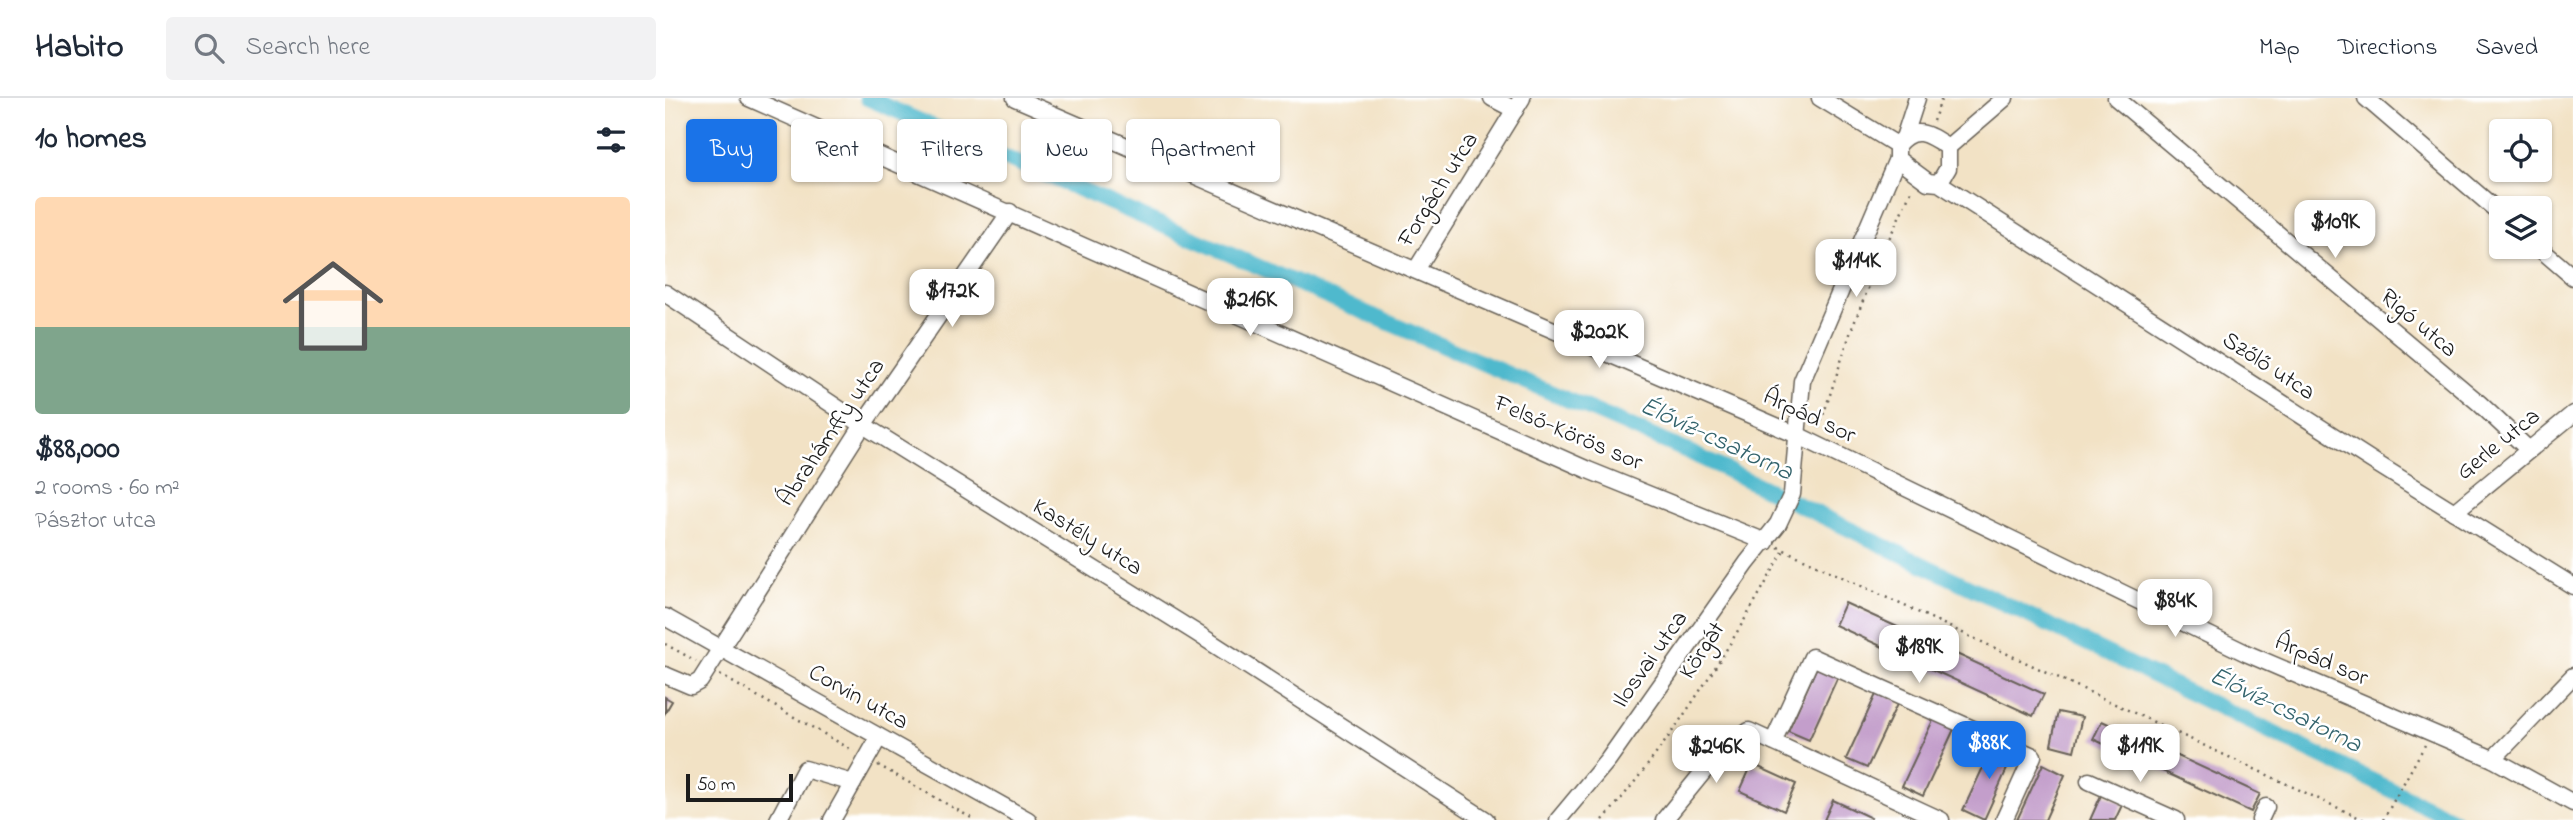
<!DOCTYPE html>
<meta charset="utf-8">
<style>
:root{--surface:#fff;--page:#f2f2f3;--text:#1f2937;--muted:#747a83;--line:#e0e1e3;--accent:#1a73e8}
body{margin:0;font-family:"Indie Flower",sans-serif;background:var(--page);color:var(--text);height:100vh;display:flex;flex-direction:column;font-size:26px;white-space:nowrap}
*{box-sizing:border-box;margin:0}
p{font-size:23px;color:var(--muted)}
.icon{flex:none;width:38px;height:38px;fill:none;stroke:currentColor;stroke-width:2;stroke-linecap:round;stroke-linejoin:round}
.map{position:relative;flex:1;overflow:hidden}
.side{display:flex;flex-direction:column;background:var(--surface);width:665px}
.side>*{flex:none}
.guide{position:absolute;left:21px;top:21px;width:665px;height:63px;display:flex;gap:14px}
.tools{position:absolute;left:1824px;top:21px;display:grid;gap:14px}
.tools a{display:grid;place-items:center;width:63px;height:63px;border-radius:7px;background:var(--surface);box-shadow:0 2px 5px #0004;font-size:35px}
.scale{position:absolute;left:21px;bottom:18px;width:107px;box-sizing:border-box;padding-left:7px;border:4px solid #1c1c1c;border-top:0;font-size:19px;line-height:24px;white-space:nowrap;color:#1c1c1c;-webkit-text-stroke:5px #fff;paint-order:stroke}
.price{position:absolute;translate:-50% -60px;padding:0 16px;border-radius:14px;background:#fff;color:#222;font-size:23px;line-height:46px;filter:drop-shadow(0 2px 4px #0008)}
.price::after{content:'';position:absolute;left:50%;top:42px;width:21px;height:16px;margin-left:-10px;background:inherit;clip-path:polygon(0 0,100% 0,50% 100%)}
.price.on{background:var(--accent);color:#fff}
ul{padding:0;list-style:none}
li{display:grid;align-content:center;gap:14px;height:371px;padding:0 35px}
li+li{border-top:2px solid var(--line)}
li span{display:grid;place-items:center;height:217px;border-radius:7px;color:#555}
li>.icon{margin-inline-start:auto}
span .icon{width:126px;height:126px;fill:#fffc;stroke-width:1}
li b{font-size:30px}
h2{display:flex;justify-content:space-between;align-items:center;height:84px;padding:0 35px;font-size:30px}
.pill{padding:0 24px;border-radius:7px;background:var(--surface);box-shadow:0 2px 5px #0004;font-size:24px;line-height:63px}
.pill.on{background:var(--accent);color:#fff}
header{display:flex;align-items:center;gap:42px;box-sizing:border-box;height:98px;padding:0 35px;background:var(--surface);border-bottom:2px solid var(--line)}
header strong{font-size:33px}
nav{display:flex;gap:38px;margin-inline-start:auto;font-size:24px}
.search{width:490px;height:63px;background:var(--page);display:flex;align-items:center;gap:18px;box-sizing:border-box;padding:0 24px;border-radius:7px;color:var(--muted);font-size:26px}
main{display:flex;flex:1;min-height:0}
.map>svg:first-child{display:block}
</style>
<header>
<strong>Habito</strong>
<div class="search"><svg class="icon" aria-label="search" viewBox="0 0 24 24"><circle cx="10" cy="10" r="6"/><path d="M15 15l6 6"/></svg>Search here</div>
<nav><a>Map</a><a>Directions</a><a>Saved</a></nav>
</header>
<main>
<section class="side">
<h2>10 homes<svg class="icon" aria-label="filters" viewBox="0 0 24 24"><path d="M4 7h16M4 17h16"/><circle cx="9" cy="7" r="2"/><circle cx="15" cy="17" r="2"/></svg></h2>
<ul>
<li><span style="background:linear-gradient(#ffd9b3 60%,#7fa58c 0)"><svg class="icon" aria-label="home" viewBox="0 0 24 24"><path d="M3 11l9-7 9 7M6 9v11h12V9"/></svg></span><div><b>$88,000</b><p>2 rooms · 60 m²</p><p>Pásztor utca</p></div></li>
</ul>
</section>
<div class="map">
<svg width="1908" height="722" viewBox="0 0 1908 722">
<rect width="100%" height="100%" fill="#fff"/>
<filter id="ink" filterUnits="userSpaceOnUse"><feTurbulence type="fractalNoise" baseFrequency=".0143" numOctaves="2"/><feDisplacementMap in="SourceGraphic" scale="14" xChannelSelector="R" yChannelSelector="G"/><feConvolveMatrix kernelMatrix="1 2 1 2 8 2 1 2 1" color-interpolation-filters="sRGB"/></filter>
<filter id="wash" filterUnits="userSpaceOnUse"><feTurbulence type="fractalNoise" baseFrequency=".00686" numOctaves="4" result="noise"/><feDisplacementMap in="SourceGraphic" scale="28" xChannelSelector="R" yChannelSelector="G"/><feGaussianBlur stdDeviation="1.57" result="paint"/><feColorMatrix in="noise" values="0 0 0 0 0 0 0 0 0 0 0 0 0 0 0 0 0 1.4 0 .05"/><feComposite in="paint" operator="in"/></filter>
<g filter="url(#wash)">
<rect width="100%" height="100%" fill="#f2e2c5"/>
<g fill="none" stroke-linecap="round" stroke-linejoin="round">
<polyline stroke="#4fb9cd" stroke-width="16" points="202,0 1024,354 1789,722"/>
</g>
<g id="blocks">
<g fill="#c39ecb">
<polygon points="1180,505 1379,596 1368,618 1170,527"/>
<polygon points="1154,564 1175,574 1144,642 1123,633"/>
<polygon points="1213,592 1234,602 1202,670 1181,661"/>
<polygon points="0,599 7,603 0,615"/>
<polygon points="1393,614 1417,619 1409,653 1386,647"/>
<polygon points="1269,620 1290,629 1258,698 1237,688"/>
<polygon points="1437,623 1595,696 1586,714 1428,641"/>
<polygon points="1330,644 1350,653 1319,722 1298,712"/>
<polygon points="1087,666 1131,686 1119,713 1075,693"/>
<polygon points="1378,666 1400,677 1380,722 1352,722"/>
<polygon points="1437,695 1458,705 1450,722 1425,722"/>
<polygon points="1168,702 1206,720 1205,722 1159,722"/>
</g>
</g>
</g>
<g filter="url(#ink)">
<use href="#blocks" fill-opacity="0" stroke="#676157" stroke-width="2"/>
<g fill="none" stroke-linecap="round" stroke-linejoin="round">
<g stroke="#676157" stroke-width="19">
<g id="minor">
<polyline points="84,0 923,372 1101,444"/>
<polyline points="350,0 1132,337 1583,556 1828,661 1908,705"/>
<polyline points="827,0 850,12"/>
<polyline points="1155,0 1232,47"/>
<polyline points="1451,0 1814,305 1864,352"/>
<polyline points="1701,0 1836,116"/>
<polyline points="1240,37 1252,0"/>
<polyline points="1283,49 1340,0"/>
<path d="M1274 85 1283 70V49C1263 36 1249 26 1232 47V61L1263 84 1274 85 1706 362 1908 488"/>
<polyline points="1873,149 1908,179"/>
<polyline points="751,172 857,0"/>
<polyline points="0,195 198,327 530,534 821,722"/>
<polyline points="1789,414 1908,316"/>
<polyline points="0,519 363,722"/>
<polyline points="0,577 26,588 35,583 198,327 345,114"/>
<polyline points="1108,644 1147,559 1368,658 1339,722"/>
<polyline points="1828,661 1908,578"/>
<polyline points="1424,683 1511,722"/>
<polyline points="113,722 140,671 188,685"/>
<polyline points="167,722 214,639"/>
<polyline points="893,722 943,662 1082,465 1113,426 1127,396 1137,283 1232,61"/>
<polyline points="999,722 1048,662 1084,633 1276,722"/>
<polyline points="1595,722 1601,709"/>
</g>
</g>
<g stroke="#676157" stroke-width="2.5" stroke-dasharray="2 5" stroke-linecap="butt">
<polyline points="1268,23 1277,0"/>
<polyline points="1154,330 1186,233 1216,158 1248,89"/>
<polyline points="1113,449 1699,722"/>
<polyline points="0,546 31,563"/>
<polyline points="55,577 189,653"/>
<polyline points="213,667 310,722"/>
<path d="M938 722C1007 643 1069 544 1119 452"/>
<polyline points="1718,722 1760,647"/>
</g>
<use href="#minor" stroke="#fff" stroke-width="16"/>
</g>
</g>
<g text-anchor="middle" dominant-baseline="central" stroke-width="5" stroke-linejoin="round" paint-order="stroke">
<g font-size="24" fill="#1c1c1c" stroke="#fff">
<text transform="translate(774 92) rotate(-58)">Forgách utca</text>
<text transform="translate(1753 226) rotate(40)">Rigó utca</text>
<text transform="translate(1603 269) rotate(33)">Szőlő utca</text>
<text transform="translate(1144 319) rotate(25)">Árpád sor</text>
<text transform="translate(167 335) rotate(-56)">Ábrahámffy utca</text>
<text transform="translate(903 336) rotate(23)">Felső-Körös sor</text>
<text transform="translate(1834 347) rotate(-39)">Gerle utca</text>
<text transform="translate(422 440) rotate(32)">Kastély utca</text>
<text transform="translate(1038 553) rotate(-57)">Körgát</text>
<text transform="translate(986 562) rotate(-55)">Ilosvai utca</text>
<text transform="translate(1656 563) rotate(23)">Árpád sor</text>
<text transform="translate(193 600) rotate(29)">Corvin utca</text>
</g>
<g font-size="26" font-style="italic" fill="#33636c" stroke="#fff">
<text transform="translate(1051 342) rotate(25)">Élővíz-csatorna</text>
<text transform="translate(1620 613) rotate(26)">Élővíz-csatorna</text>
</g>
</g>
</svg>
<div class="tools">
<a><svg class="icon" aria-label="locate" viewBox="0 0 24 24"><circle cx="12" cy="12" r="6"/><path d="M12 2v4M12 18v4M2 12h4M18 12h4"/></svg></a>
<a><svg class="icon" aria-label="layers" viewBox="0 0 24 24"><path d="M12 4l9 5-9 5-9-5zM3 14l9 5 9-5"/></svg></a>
</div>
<div class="scale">50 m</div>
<b class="price" style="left:1670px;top:162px">$109K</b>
<b class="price" style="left:1191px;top:201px">$114K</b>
<b class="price" style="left:287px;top:231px">$172K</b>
<b class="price" style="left:585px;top:240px">$216K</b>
<b class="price" style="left:934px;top:272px">$202K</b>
<b class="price" style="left:1510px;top:541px">$84K</b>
<b class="price" style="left:1254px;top:587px">$189K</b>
<b class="price on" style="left:1324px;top:683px">$88K</b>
<b class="price" style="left:1475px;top:686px">$119K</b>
<b class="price" style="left:1051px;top:687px">$246K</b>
<div class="guide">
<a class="pill on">Buy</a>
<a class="pill">Rent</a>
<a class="pill">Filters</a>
<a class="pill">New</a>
<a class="pill">Apartment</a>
</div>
</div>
</main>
